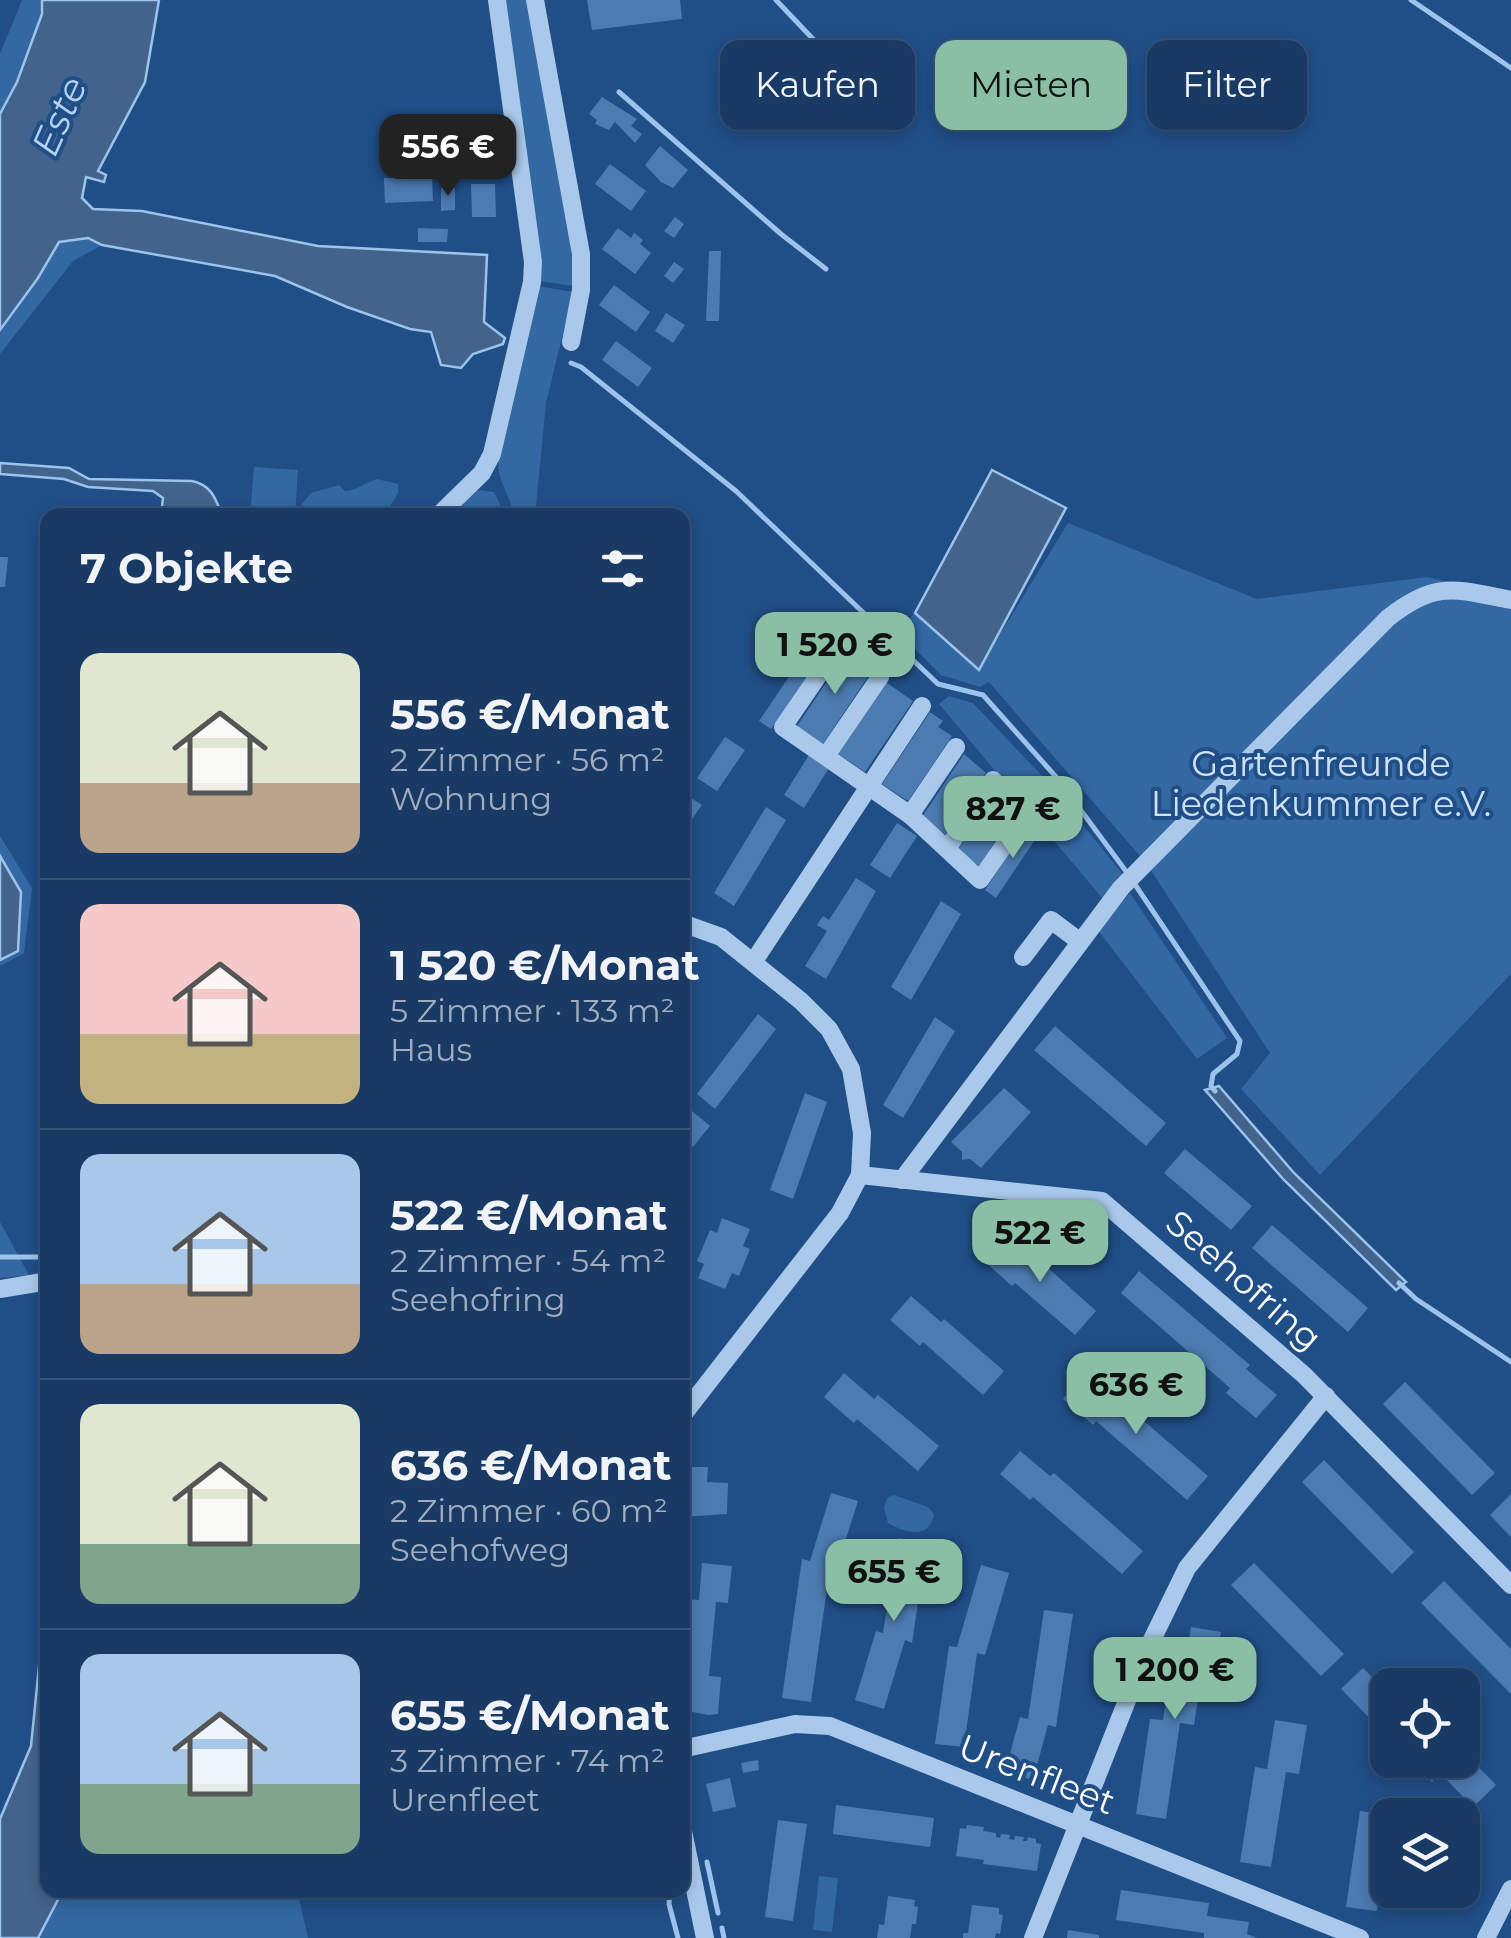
<!DOCTYPE html>
<html lang="de">
<meta charset="utf-8">
<style>
:root{--surface:#183a64;--page:#25456d;--text:#f1f3f6;--muted:#9fadbf;--line:#365478;--accent:#8abfa5}
body{margin:0;font-family:Montserrat,sans-serif;background:var(--page);color:var(--text);height:100vh;display:flex;flex-direction:column;font-size:38px;white-space:nowrap}
*{box-sizing:border-box;margin:0}
p{font-size:32px;color:var(--muted)}
.icon{flex:none;width:55px;height:55px;fill:none;stroke:currentColor;stroke-width:2;stroke-linecap:round;stroke-linejoin:round}
.map{position:relative;flex:1;overflow:hidden}
.sheet{position:absolute;left:40px;top:508px;width:650px;height:1390px;display:flex;flex-direction:column;background:var(--surface);border-radius:20px;box-shadow:0 5px 15px #0003,0 0 0 2px var(--line)}
.sheet>*{flex:none}
.hud{position:absolute;left:720px;top:40px;width:640px;height:90px;display:flex;gap:20px}
.buttons{position:absolute;left:1370px;top:1668px;display:grid;gap:20px}
.buttons a{display:grid;place-items:center;width:110px;height:110px;border-radius:20px;background:var(--surface);box-shadow:0 5px 15px #0003,0 0 0 2px var(--line);font-size:50px}
.price{position:absolute;translate:-50% -85px;padding:0 22px;border-radius:20px;background:var(--accent);color:#111;font-size:32px;line-height:65px;filter:drop-shadow(0 2px 5px #0008)}
.price::after{content:'';position:absolute;left:50%;top:60px;width:30px;height:22px;margin-left:-15px;background:inherit;clip-path:polygon(0 0,100% 0,50% 100%)}
.price.current{background:#222;color:#fff}
ul{padding:0;list-style:none}
li{display:flex;align-items:center;gap:30px;height:250px;padding:0 40px}
li+li{border-top:2px solid var(--line)}
li span{display:grid;place-items:center;flex:none;width:280px;height:200px;border-radius:20px;color:#555}
li>.icon{margin-inline-start:auto}
span .icon{width:120px;height:120px;fill:#fffc;stroke-width:1}
li b{font-size:42px}
h2{display:flex;justify-content:space-between;align-items:center;height:120px;padding:0 40px;font-size:42px}
.chip{padding:0 35px;border-radius:20px;background:var(--surface);box-shadow:0 5px 15px #0003,0 0 0 2px var(--line);font-size:35px;line-height:90px}
.chip.current{background:var(--accent);color:#111}
.map>svg:first-child{display:block}
</style>
<div class="map">
<svg width="1511" height="1938" viewBox="0 0 1511 1938">
<rect width="100%" height="100%" fill="#204e86"/>
<g fill="#3368a3">
<path d="M22 0H42C40 39 17 80 0 114V54Z"/>
<polygon points="501,0 528,0 570,231 574,286 538,281"/>
<polygon points="88,238 102,245 73,261 0,354 0,330 38,278 59,242"/>
<path d="M537 286 573 292 546 403 536 506 525 515H513C510 493 498 483 498 461Z"/>
<polygon points="254,467 298,470 295,515 250,515"/>
<path d="M377 479 398 484V493L385 515H333V510L320 508 311 515 300 513 302 504 311 493 339 485 345 491C356 491 366 482 377 479Z"/>
<polygon points="478,490 494,492 500,504 498,515 452,515"/>
<polygon points="1068,523 1257,599 1427,577 1511,596 1511,974 1320,1175 1241,1089 1270,1053 1146,863 989,682 980,687 941,675 896,630 915,613 979,669"/>
<polygon points="949,696 973,703 1048,782 1125,877 1103,899 939,704"/>
<polygon points="0,836 32,888 24,953 0,966 0,960 18,951 21,892 0,856"/>
<polygon points="1130,893 1227,1038 1197,1059 1097,929"/>
<polygon points="0,1222 29,1275 0,1278"/>
<path d="M894 1495 928 1507 934 1514C930 1540 905 1533 888 1523L884 1507 888 1497Z"/>
<polygon points="819,1876 838,1878 832,1932 813,1930"/>
<polygon points="64,1890 297,1890 308,1938 38,1938"/>
</g>
<g fill="#42648c" stroke="#9cc3eb" stroke-width="2.5">
<polygon points="42,0 159,0 145,82 98,171 106,175 104,182 86,177 82,198 93,209 142,211 318,246 487,255 484,322 505,338 503,344 473,354 461,368 441,365 431,332 410,329 347,307 275,276 102,245 88,238 59,242 38,278 0,330 0,114 17,82 42,14"/>
<path d="M0 463 69 468 89 479 192 481C211 485 215 497 222 515H161L163 498 153 491 88 487 64 479 0 474Z"/>
<polygon points="992,470 1066,508 979,670 915,613"/>
<polygon points="0,856 21,892 18,951 0,960"/>
<polygon points="1219,1086 1294,1173 1406,1282 1396,1290 1284,1180 1205,1090"/>
<polygon points="47,1642 48,1890 63,1890 38,1938 0,1938 0,1819 31,1746 40,1656"/>
</g>
<g fill="none" stroke-linecap="round" stroke-linejoin="round">
<g stroke="#9cc3eb" stroke-width="5">
<polyline points="776,0 886,116"/>
<polyline points="1411,0 1511,68"/>
<polyline points="619,92 781,234 826,269"/>
<polyline points="571,363 581,367 736,491 938,684 983,695 1057,778 1128,874"/>
<polyline points="1134,883 1240,1041 1237,1054 1213,1074 1211,1086 1215,1091"/>
<polyline points="0,1257 48,1257"/>
<polyline points="1399,1283 1416,1299 1511,1362"/>
<polyline points="707,1862 718,1913"/>
<polyline points="670,1892 669,1904 678,1938"/>
<polyline points="722,1928 724,1938"/>
</g>
</g>
<g fill="#4c7bb1">
<polygon points="587,0 680,0 682,19 592,30"/>
<polygon points="602,97 637,119 631,126 642,134 635,143 615,122 609,130 595,124 597,120 589,114"/>
<polygon points="660,146 688,170 673,188 661,182 645,165"/>
<polygon points="610,164 646,191 631,211 595,184"/>
<polygon points="432,177 433,201 385,203 384,178"/>
<polygon points="471,184 495,184 496,217 472,217"/>
<polygon points="441,188 455,188 455,210 441,211"/>
<polygon points="675,217 684,224 674,238 664,231"/>
<polygon points="418,228 448,229 447,242 418,242"/>
<polygon points="618,228 631,238 634,233 643,240 640,244 651,253 635,274 602,249"/>
<polygon points="709,251 721,251 719,321 706,321"/>
<polygon points="674,262 684,269 673,283 664,276"/>
<polygon points="614,285 650,312 636,332 599,305"/>
<polygon points="666,313 685,325 673,343 655,331"/>
<polygon points="616,341 652,368 638,387 602,360"/>
<polygon points="0,557 8,557 5,587 0,587"/>
<polygon points="822,628 834,636 771,729 759,721"/>
<polygon points="850,647 863,656 858,663 871,672 823,744 797,726"/>
<polygon points="887,683 913,701 865,772 838,754"/>
<polygon points="930,712 943,721 938,727 952,736 908,801 882,784"/>
<polygon points="725,737 745,750 717,791 697,778"/>
<polygon points="964,754 986,773 945,835 922,817"/>
<polygon points="809,755 829,768 804,808 784,795"/>
<polygon points="999,789 1010,797 1006,803 1017,810 979,866 957,851"/>
<polygon points="682,792 702,805 682,833"/>
<polygon points="766,807 786,820 734,906 714,893"/>
<polygon points="897,823 917,836 890,878 870,865"/>
<polygon points="1029,824 1040,832 996,898 985,890"/>
<polygon points="856,878 876,891 826,979 805,966 827,931 817,925 823,916 829,920"/>
<polygon points="941,901 961,914 911,1000 891,987"/>
<polygon points="758,1014 776,1029 715,1109 697,1094"/>
<polygon points="935,1017 955,1031 903,1118 883,1105"/>
<polygon points="1055,1026 1166,1123 1146,1146 1034,1050"/>
<polygon points="1004,1088 1031,1112 981,1168 970,1159 962,1160 962,1152 951,1142"/>
<polygon points="805,1093 827,1102 793,1199 770,1190"/>
<polygon points="692,1111 710,1126 682,1160 682,1123"/>
<polygon points="1185,1149 1252,1206 1231,1230 1164,1173"/>
<polygon points="722,1218 750,1229 743,1246 750,1249 739,1276 732,1273 725,1289 698,1278 704,1264 697,1261 710,1230 717,1233"/>
<polygon points="1272,1225 1368,1308 1348,1332 1252,1248"/>
<polygon points="1003,1236 1033,1262 1037,1258 1096,1311 1075,1335 1015,1283 1012,1286 983,1260"/>
<polygon points="1139,1271 1250,1365 1246,1369 1277,1395 1256,1418 1226,1393 1230,1388 1121,1293"/>
<polygon points="911,1296 941,1322 944,1319 1004,1371 983,1395 923,1342 920,1346 890,1320"/>
<polygon points="844,1373 874,1399 878,1395 939,1446 918,1471 857,1419 854,1423 824,1397"/>
<polygon points="1084,1375 1114,1401 1117,1398 1208,1476 1187,1500 1096,1421 1093,1425 1063,1399"/>
<polygon points="1405,1382 1495,1473 1472,1495 1383,1404"/>
<polygon points="1020,1451 1050,1476 1054,1473 1143,1551 1122,1574 1033,1497 1030,1500 1000,1474"/>
<polygon points="1324,1460 1414,1552 1392,1574 1302,1482"/>
<polygon points="682,1467 708,1467 707,1482 728,1483 727,1514 682,1517"/>
<polygon points="831,1493 858,1501 837,1567 830,1567 811,1702 782,1698 802,1559 810,1561"/>
<polygon points="1511,1494 1511,1537 1490,1515"/>
<polygon points="898,1538 927,1542 912,1643 905,1640 884,1709 855,1700 876,1631 883,1633"/>
<polygon points="702,1563 732,1566 728,1603 716,1602 709,1676 721,1677 718,1714 708,1715 688,1711 692,1674 682,1673 686,1599 699,1600"/>
<polygon points="1254,1563 1344,1654 1321,1676 1231,1585"/>
<polygon points="981,1565 1009,1573 985,1655 977,1653 964,1747 935,1744 949,1646 957,1647"/>
<polygon points="1444,1581 1511,1649 1511,1694 1421,1603"/>
<polygon points="1044,1610 1073,1614 1056,1727 1048,1725 1033,1780 1005,1772 1020,1717 1028,1719"/>
<polygon points="1191,1627 1221,1632 1214,1680 1201,1678 1194,1725 1180,1723 1166,1819 1136,1814 1150,1719 1163,1720 1170,1673 1183,1675"/>
<polygon points="1363,1668 1388,1693 1388,1737 1341,1689"/>
<polygon points="1275,1720 1307,1725 1299,1774 1286,1772 1271,1867 1240,1862 1255,1767 1267,1769"/>
<polygon points="1462,1750 1496,1785 1473,1807 1440,1773 1432,1782 1410,1760 1462,1760"/>
<polygon points="758,1760 759,1770 743,1773 741,1763"/>
<polygon points="730,1778 736,1807 713,1812 706,1784"/>
<polygon points="836,1805 934,1818 930,1847 833,1834"/>
<polygon points="1360,1811 1388,1815 1388,1839 1377,1911 1346,1907"/>
<polygon points="778,1820 807,1824 793,1921 765,1917"/>
<polygon points="967,1825 984,1827 983,1831 996,1833 996,1837 1000,1838 1001,1834 1010,1835 1009,1839 1014,1840 1015,1836 1024,1837 1023,1841 1027,1841 1028,1837 1036,1839 1036,1843 1041,1844 1037,1871 983,1864 984,1860 956,1856 960,1828 966,1829"/>
<polygon points="1121,1890 1209,1903 1207,1916 1249,1922 1247,1934 1257,1938 1204,1938 1204,1933 1116,1920"/>
<polygon points="888,1896 915,1900 914,1906 918,1907 916,1924 912,1924 910,1938 877,1938 879,1924 884,1925"/>
<polygon points="972,1905 999,1908 999,1914 1003,1915 1000,1934 996,1933 995,1938 963,1938 963,1933 968,1933"/>
<polygon points="1068,1930 1099,1935 1099,1938 1067,1938"/>
</g>
<g fill="none" stroke-linecap="round" stroke-linejoin="round">
<g stroke="#a9c8ea" stroke-width="18">
<polyline points="535,0 581,254 581,290 571,342"/>
<polyline points="439,515 482,473 492,454 532,282 533,262 497,0"/>
<polyline points="842,641 783,727 910,815 980,880 1024,817"/>
<polyline points="826,756 880,677"/>
<polyline points="910,815 956,747"/>
<polyline points="947,849 993,780"/>
<polyline points="682,923 721,937 801,1001 829,1029 851,1069 862,1133 860,1175 840,1213 682,1416"/>
<polyline points="1023,957 1051,920 1079,941"/>
<polyline points="754,961 922,706"/>
<polyline points="860,1175 1102,1201 1304,1375 1511,1585"/>
<path d="M902 1180 1121 888 1388 618C1436 580 1455 589 1511 600"/>
<polyline points="0,1289 48,1281"/>
<polyline points="682,1749 795,1724 830,1726 1360,1938"/>
<polyline points="682,1826 705,1938"/>
<polyline points="1033,1938 1147,1650 1187,1568 1326,1396"/>
<polyline points="1486,1938 1511,1889"/>
</g>
</g>
<g text-anchor="middle" dominant-baseline="central" stroke-width="8" stroke-linejoin="round" paint-order="stroke">
<g font-size="35" fill="#cde1f7" stroke="#204e86">
<text x="1321" y="763">Gartenfreunde<tspan x="1321" dy="40">Liedenkummer e.V.</tspan></text>
</g>
<g font-size="35" fill="#fff" stroke="#204e86">
<text transform="translate(1244 1280) rotate(41)">Seehofring</text>
<text transform="translate(1037 1774) rotate(21)">Urenfleet</text>
</g>
<g font-size="38" font-style="italic" fill="#b4d1f1" stroke="#204e86">
<text transform="translate(59 116) rotate(-66)">Este</text>
</g>
</g>
</svg>
<div class="buttons">
<a><svg class="icon" aria-label="locate" viewBox="0 0 24 24"><circle cx="12" cy="12" r="6"/><path d="M12 2v4M12 18v4M2 12h4M18 12h4"/></svg></a>
<a><svg class="icon" aria-label="layers" viewBox="0 0 24 24"><path d="M12 4l9 5-9 5-9-5zM3 14l9 5 9-5"/></svg></a>
</div>
<b class="price current" style="left:448px;top:199px">556 €</b>
<b class="price" style="left:835px;top:697px">1 520 €</b>
<b class="price" style="left:1013px;top:861px">827 €</b>
<b class="price" style="left:1040px;top:1285px">522 €</b>
<b class="price" style="left:1136px;top:1437px">636 €</b>
<b class="price" style="left:894px;top:1624px">655 €</b>
<b class="price" style="left:1175px;top:1722px">1 200 €</b>
<div class="hud">
<a class="chip">Kaufen</a>
<a class="chip current">Mieten</a>
<a class="chip">Filter</a>
</div>
<section class="sheet">
<h2>7 Objekte<svg class="icon" aria-label="filters" viewBox="0 0 24 24"><path d="M4 7h16M4 17h16"/><circle cx="9" cy="7" r="2"/><circle cx="15" cy="17" r="2"/></svg></h2>
<ul>
<li><span style="background:linear-gradient(#dfe7d0 65%,#b9a48a 0)"><svg class="icon" aria-label="home" viewBox="0 0 24 24"><path d="M3 11l9-7 9 7M6 9v11h12V9"/></svg></span><div><b>556 €/Monat</b><p>2 Zimmer · 56 m²</p><p>Wohnung</p></div></li>
<li><span style="background:linear-gradient(#f6c9c9 65%,#c2b280 0)"><svg class="icon" aria-label="home" viewBox="0 0 24 24"><path d="M3 11l9-7 9 7M6 9v11h12V9"/></svg></span><div><b>1 520 €/Monat</b><p>5 Zimmer · 133 m²</p><p>Haus</p></div></li>
<li><span style="background:linear-gradient(#a9c7e8 65%,#b9a48a 0)"><svg class="icon" aria-label="home" viewBox="0 0 24 24"><path d="M3 11l9-7 9 7M6 9v11h12V9"/></svg></span><div><b>522 €/Monat</b><p>2 Zimmer · 54 m²</p><p>Seehofring</p></div></li>
<li><span style="background:linear-gradient(#dfe7d0 70%,#7fa58c 0)"><svg class="icon" aria-label="home" viewBox="0 0 24 24"><path d="M3 11l9-7 9 7M6 9v11h12V9"/></svg></span><div><b>636 €/Monat</b><p>2 Zimmer · 60 m²</p><p>Seehofweg</p></div></li>
<li><span style="background:linear-gradient(#a9c7e8 65%,#7fa58c 0)"><svg class="icon" aria-label="home" viewBox="0 0 24 24"><path d="M3 11l9-7 9 7M6 9v11h12V9"/></svg></span><div><b>655 €/Monat</b><p>3 Zimmer · 74 m²</p><p>Urenfleet</p></div></li>
</ul>
</section>
</div>
